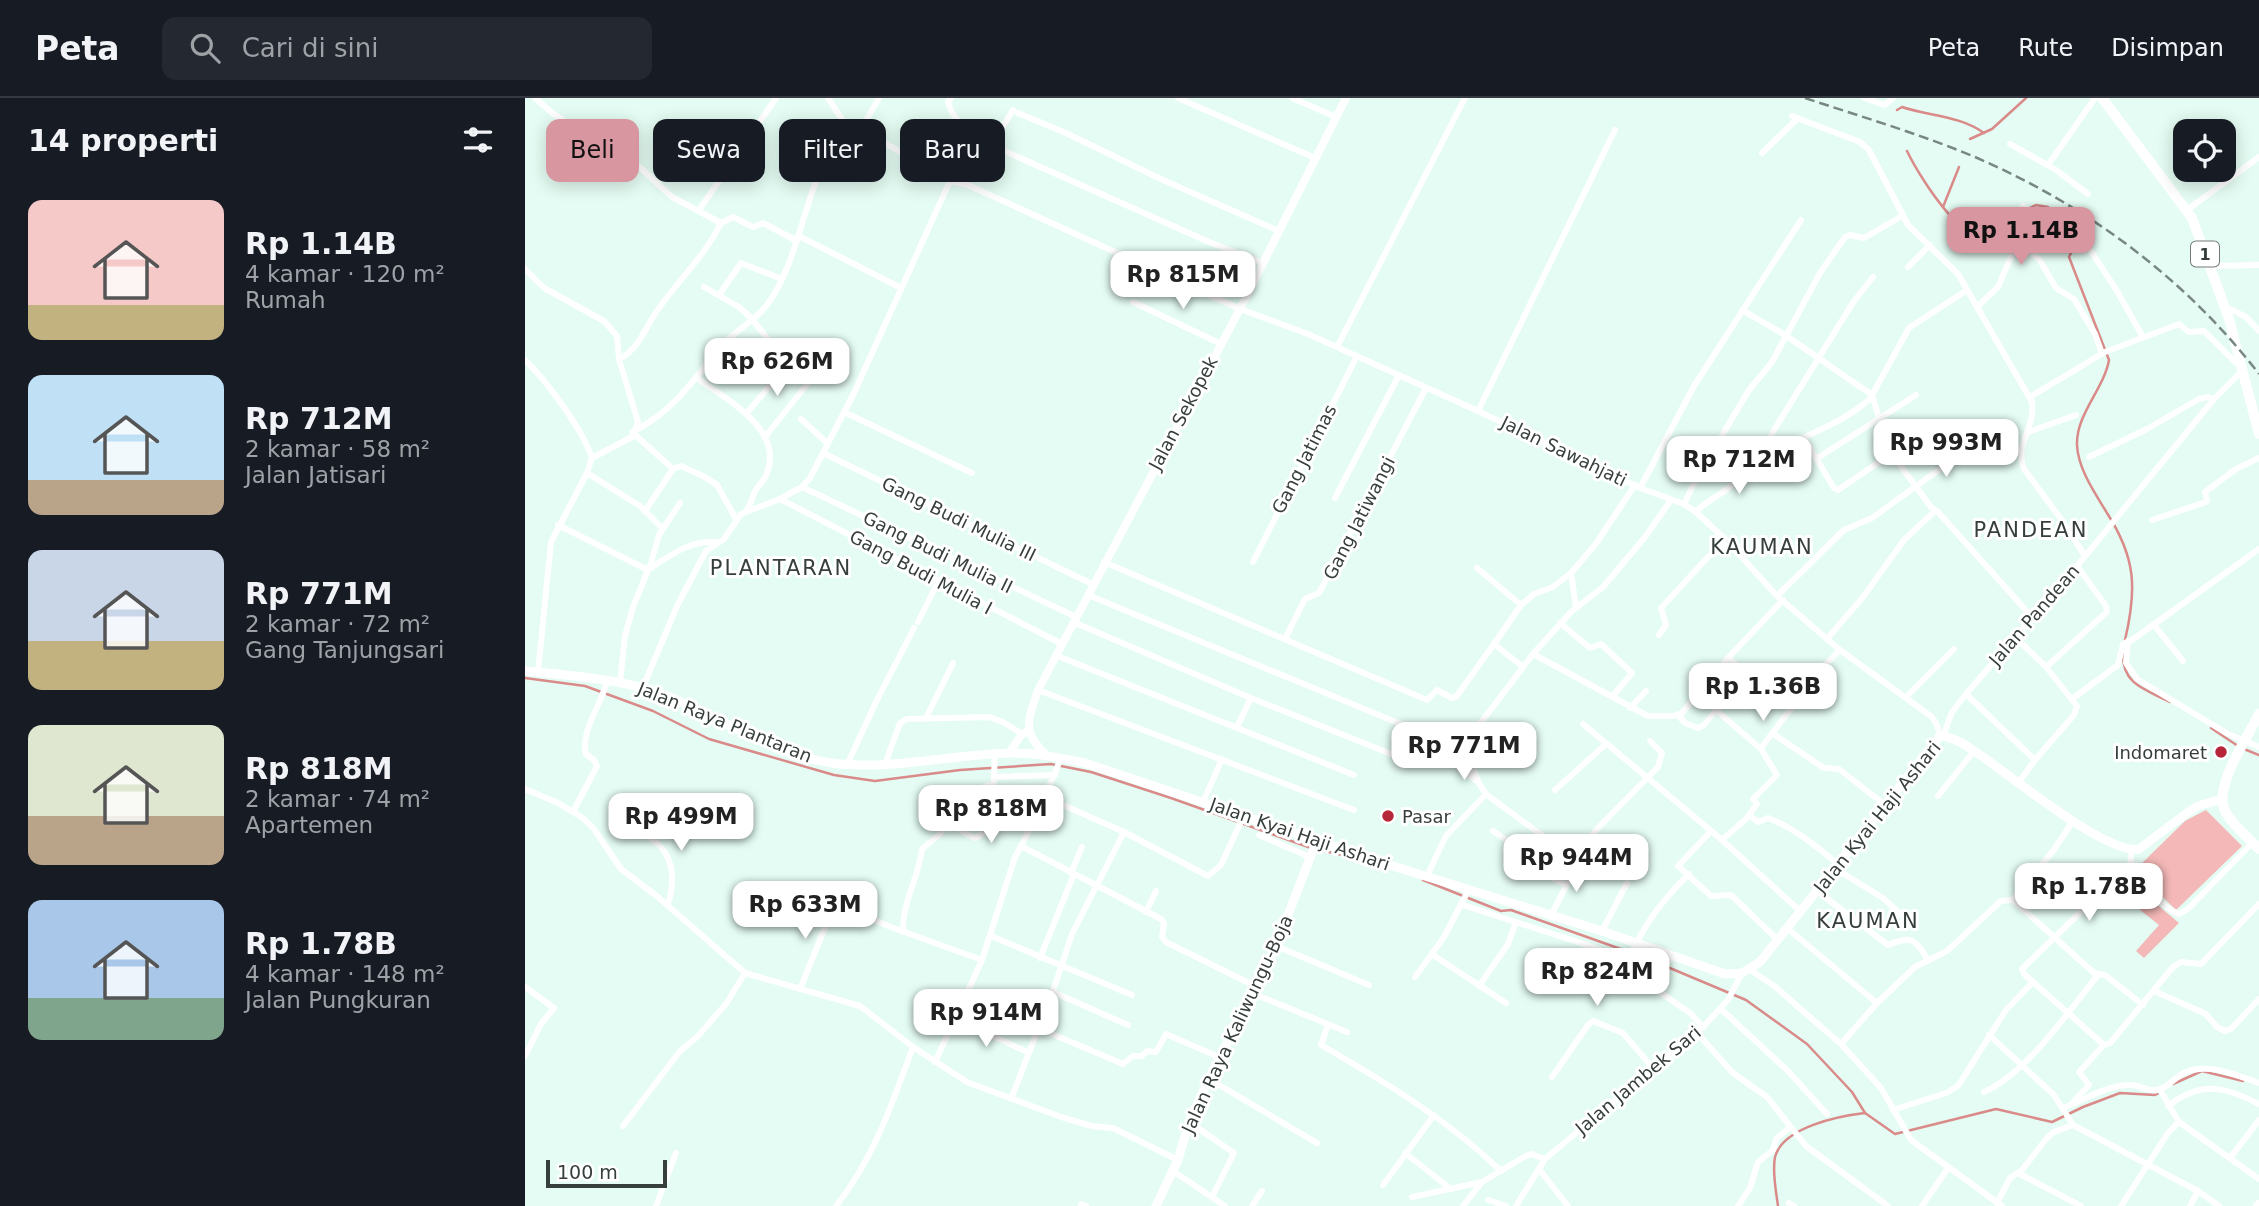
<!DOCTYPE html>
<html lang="id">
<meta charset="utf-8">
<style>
:root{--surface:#171b24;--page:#242831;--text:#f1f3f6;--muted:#9ea1a6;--line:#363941;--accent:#d796a0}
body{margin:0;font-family:"DejaVu Sans",sans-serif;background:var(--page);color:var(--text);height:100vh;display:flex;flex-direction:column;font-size:26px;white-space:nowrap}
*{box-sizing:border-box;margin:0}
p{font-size:23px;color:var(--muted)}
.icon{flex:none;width:38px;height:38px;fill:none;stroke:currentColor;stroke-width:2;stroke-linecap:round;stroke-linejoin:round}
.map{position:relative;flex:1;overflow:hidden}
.side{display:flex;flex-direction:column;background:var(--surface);width:525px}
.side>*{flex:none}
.banner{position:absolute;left:21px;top:21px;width:665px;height:63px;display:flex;gap:14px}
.fabs{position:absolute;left:1648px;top:21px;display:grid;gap:14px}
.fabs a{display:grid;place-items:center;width:63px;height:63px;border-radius:14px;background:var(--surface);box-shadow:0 4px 18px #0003;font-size:35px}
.scale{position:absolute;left:21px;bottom:18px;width:121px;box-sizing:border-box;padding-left:7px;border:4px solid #363f3c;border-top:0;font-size:19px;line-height:24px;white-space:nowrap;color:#363f3c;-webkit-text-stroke:5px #fff;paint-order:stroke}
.price{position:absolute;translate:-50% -60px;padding:0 16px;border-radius:14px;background:#fff;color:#222;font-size:23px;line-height:46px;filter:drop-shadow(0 2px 4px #0008)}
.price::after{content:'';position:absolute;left:50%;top:42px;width:21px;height:16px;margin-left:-10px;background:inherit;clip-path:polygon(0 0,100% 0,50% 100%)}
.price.active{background:var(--accent);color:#111}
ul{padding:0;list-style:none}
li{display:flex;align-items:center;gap:21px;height:175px;padding:0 28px}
li span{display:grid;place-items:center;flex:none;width:196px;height:140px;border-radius:14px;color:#555}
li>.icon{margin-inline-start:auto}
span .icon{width:84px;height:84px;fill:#fffc;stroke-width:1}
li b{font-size:30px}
h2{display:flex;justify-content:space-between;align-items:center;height:84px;padding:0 28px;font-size:30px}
.pill{padding:0 24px;border-radius:14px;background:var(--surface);box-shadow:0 4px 18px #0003;font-size:24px;line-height:63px}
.pill.active{background:var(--accent);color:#111}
header{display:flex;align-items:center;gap:42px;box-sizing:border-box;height:98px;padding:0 35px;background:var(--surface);border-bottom:2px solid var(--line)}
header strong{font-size:33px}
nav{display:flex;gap:38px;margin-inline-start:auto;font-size:24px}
.search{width:490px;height:63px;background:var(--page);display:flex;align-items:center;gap:18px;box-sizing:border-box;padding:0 24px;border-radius:14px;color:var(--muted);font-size:26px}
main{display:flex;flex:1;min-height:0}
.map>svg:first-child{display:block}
</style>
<header>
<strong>Peta</strong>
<div class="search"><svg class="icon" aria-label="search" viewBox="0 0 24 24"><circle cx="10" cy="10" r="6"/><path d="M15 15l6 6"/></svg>Cari di sini</div>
<nav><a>Peta</a><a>Rute</a><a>Disimpan</a></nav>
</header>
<main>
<section class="side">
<h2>14 properti<svg class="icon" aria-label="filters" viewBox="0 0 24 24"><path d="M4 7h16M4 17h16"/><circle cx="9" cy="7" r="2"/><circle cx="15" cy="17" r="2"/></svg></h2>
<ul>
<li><span style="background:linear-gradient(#f6c9c9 75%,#c2b280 0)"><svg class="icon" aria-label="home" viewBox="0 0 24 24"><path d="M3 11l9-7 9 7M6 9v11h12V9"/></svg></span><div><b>Rp 1.14B</b><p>4 kamar · 120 m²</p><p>Rumah</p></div></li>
<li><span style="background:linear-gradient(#bfe0f5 75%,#b9a48a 0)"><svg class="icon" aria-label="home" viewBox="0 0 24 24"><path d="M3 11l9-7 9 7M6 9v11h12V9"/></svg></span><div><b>Rp 712M</b><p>2 kamar · 58 m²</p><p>Jalan Jatisari</p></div></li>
<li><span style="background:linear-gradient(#c9d6e8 65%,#c2b280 0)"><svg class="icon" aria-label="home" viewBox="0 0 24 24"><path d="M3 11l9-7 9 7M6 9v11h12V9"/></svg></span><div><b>Rp 771M</b><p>2 kamar · 72 m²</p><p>Gang Tanjungsari</p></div></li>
<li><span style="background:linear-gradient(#dfe7d0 65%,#b9a48a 0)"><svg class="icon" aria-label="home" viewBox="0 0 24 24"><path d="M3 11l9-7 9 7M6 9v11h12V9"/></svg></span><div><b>Rp 818M</b><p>2 kamar · 74 m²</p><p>Apartemen</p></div></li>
<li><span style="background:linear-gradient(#a9c7e8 70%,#7fa58c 0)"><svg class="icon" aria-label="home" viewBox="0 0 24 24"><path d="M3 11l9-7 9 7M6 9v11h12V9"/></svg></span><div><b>Rp 1.78B</b><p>4 kamar · 148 m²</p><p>Jalan Pungkuran</p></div></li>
</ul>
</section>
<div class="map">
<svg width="1734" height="1108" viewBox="0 0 1734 1108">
<rect width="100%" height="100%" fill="#e4fcf3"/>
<g fill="#f3b8b7">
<polygon points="1681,712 1717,748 1651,812 1610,772 1660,723"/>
<polygon points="1610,788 1654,825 1619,860 1611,853 1634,827 1600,800"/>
</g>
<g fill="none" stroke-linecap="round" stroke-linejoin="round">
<g stroke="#d98a89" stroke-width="2.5">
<path d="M1372 12 1377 9C1404 18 1436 18 1459 35"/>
<polyline points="1445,41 1467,31 1501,0"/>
<path d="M1382 53C1395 80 1444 159 1481 147L1503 111 1511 107 1523 109 1552 143 1544 159 1584 262C1579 291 1551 316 1552 347 1553 371 1570 395 1582 415 1611 460 1612 491 1600 542"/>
<polyline points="1418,109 1434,69"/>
<path d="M1598 556C1597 587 1622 592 1645 604"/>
<polyline points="0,580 60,588 128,613 184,641 309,677 350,683 435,672 526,666 566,674 646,700 786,750 835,761"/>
<polyline points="1686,630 1713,648"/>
<polyline points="1719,651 1734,657"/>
<polyline points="898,782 976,813 986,812 1121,860 1221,902 1282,946 1327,994 1340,1015 1370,1036 1471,1011 1527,1024 1558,1009 1595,995 1630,997 1634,995"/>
<polyline points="1648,986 1677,973 1718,983"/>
<path d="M1253 1108C1251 1093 1247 1074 1250 1059 1258 1029 1314 1018 1340 1015"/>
</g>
<g stroke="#fff" stroke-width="6">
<polyline points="10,0 26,14 59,37 71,29 147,99 196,125 208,119 228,129 238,125 272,143"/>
<polyline points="303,0 318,23"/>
<path d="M426 0 423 4C428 25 448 37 466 47L684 144 737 165"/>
<polyline points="653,0 790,60"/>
<polyline points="767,0 811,19"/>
<polyline points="1339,0 1360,7 1368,0"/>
<polyline points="493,15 541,35 638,82 754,133"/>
<path d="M1267 18 1335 44 1344 52 1383 127 1433 176 1507 304C1511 329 1489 347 1499 371L1536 421 1560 458"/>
<polyline points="336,31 354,0"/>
<polyline points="1485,46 1531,72 1563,96"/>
<polyline points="1237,55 1273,20"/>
<polyline points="1523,67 1570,0"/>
<polyline points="403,70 432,22"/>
<polyline points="436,84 466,47 488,12"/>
<polyline points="174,112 251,0"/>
<polyline points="1662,112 1734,59"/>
<polyline points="1426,128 1434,122 1461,140 1473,143 1483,136 1498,108 1504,112 1504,117 1473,189 1452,209"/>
<polyline points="274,138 376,190"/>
<polyline points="1491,143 1514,161 1531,190 1549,201 1570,236 1577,256"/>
<polyline points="1566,153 1592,193 1618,239"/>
<polyline points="1684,168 1734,167"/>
<polyline points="1383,169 1405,147"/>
<polyline points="0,171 19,190 79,223 92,238 94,261 113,324 107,339 67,360 62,375 26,444 13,574"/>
<polyline points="179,189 214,209 226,220 263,266 287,282"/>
<polyline points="194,197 216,165 257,181"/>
<polyline points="608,204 696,246"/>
<polyline points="1699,208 1721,219 1734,233"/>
<polyline points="1217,212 1260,237 1347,297 1354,320 1375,367 1406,409 1413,414 1507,519"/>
<polyline points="812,249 940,0"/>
<path d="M94 261C115 251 121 227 134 210 155 181 180 157 196 125"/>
<path d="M0 262C21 282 58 332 67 360"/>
<path d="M172 280C200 301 259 330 242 375 240 382 234 387 230 393 227 400 226 407 221 413"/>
<polyline points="1347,297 1384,230 1442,192"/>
<polyline points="1505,299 1580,254 1654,226 1664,234 1679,233 1715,269"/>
<polyline points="953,313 1090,32"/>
<polyline points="319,314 447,375"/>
<polyline points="221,316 263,266"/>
<polyline points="276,321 302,345"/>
<polyline points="1503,334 1551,317"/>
<polyline points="240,339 295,270"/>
<polyline points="1279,340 1309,390 1313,392 1395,336"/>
<polyline points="298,355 569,487"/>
<polyline points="1564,359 1622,331 1674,301 1683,299 1689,301"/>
<polyline points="1236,360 1249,332 1329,203 1348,179"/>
<polyline points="1291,361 1391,297"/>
<path d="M148 371 107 334C145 316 166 286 191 254 206 235 229 224 242 207 263 179 272 140 283 107 291 79 305 50 318 23L336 31 425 83 443 87 715 211 783 236 953 313 1115 390 1159 406 1171 414 1203 444 1252 498 1315 552 1407 619 1412 627 1415 638"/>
<polyline points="62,375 115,408 137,430"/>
<polyline points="277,389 551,519"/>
<polyline points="1115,390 1169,288 1276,122"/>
<polyline points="810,400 874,277"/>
<polyline points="255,401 537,546"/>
<polyline points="1159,406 1171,381 1224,292 1247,264 1295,175 1320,139 1325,137 1339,140 1377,118"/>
<polyline points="120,413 148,371 156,368 180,379 192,387 211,421"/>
<path d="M1171 414C1180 404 1190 400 1201 392 1213 382 1224 368 1237 360 1273 339 1315 328 1346 300"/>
<polyline points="1627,422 1681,404 1682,402 1680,394 1711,371 1734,360"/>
<path d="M33 427 123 472C144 458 165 442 191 444"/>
<polyline points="579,464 902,602 912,592 927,600 931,599 969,546"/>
<polyline points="728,464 832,258"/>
<polyline points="952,470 996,507"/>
<polyline points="1046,475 1051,509"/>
<polyline points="563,497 878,627 952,683"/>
<polyline points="1252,498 1319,432 1347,420 1437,355"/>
<polyline points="393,524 413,484"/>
<polyline points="548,524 726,600"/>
<polyline points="1035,525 1065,550 1076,546 1107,575 1087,599"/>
<polyline points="1629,527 1658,563"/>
<polyline points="1134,537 1141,527 1136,510 1183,459 1203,444"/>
<polyline points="1490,539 1521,569 1552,608 1549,617 1510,662"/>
<polyline points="760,541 780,501 794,495 901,290"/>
<polyline points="1302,541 1338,499 1379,442 1410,413"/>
<polyline points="1603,543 1601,565 1612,581 1703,636 1734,649"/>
<polyline points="1008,556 1123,618 1148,618 1157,615 1203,560 1258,502"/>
<polyline points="530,557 829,677"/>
<polyline points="1203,560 1266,610"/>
<polyline points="998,569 969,546 996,507 1009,496 1028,489 1046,475 1070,447 1110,387"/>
<polyline points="1521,569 1582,514 1581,508 1552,468"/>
<polyline points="1220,573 1191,612 1236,651"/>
<polyline points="95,584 100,538 108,509 126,465 134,437 155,405"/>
<polyline points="118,589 153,506 181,453 199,441 216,416 255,401 277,389 285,380 328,297 425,83"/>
<polyline points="513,592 829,712"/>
<polyline points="1441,596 1510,662 1494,684"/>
<polyline points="1381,599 1429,551"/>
<polyline points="1547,601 1593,567 1598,546 1607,542 1734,451"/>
<polyline points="1105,610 1121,593"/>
<polyline points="1153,617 1160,625 1173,630 1179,627 1191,612"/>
<polyline points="401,620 428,565"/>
<polyline points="1058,626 1197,742 1275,813"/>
<polyline points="712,629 726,600 866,656"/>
<polyline points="1247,635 1299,670 1314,671 1360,707"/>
<polyline points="1418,638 1427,614 1441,596 1552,468 1689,301 1717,273"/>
<polyline points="360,666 375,625 382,621 464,619 478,624 497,636"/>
<polyline points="322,667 351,604 389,530"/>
<polyline points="469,679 530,677"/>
<polyline points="0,691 33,705 58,720 69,731 96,771 133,799 220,875 335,908 388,949 442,984 539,1020 567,1028 588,1030 653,1062"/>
<polyline points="1030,692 1081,646"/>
<polyline points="1413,698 1449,653"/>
<polyline points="520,699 599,734 683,778 696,767 719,717"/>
<path d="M125 704 109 728C114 734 121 736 127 741 150 757 150 783 143 807"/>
<polyline points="678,704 697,661"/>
<path d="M48 714 72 668 69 662 61 656C55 632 77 606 82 583"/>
<path d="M1224 717 1233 724 1243 720C1270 730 1292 749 1314 767"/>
<path d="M421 727C430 707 446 691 468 686"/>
<polyline points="968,733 1007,759 1006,768 1041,787"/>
<polyline points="1186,733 1153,768 1186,798 1206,797 1253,842"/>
<polyline points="734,737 785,759"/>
<polyline points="1197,742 1221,721 1232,706 1228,701 1252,677 1236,651 1239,646 1297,570 1315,552"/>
<polyline points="496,748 636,821 639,825 637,839 641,844 730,888"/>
<path d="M1607 753C1606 758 1605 765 1606 770 1608 782 1642 812 1654 816L1663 811 1728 744"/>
<path d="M1052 763 962 697C949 682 941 654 948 635L1008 556 1046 514 1078 489 1120 439 1146 402"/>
<polyline points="1606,765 1497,871 1499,876 1579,947 1585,945 1648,869 1656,864 1676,866 1734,806"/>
<polyline points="1311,771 1358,800 1381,821"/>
<polyline points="546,775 557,749"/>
<polyline points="902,778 921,738 961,696"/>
<path d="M1292 793 1363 847C1387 837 1390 841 1403 862"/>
<polyline points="287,794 363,828 457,862"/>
<polyline points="1488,802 1569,875 1580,877 1618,907"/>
<polyline points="938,807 1059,846 1138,875"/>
<polyline points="621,814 631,793"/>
<polyline points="1026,817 1070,733 1133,669 1137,655 1125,643"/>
<polyline points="1262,830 1352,905"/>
<polyline points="1077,833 1102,785"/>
<path d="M378 834C377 804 394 779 397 751L415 736 421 727 430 729 449 740C472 737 468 676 470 657"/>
<polyline points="466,838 607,897"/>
<polyline points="751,848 844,887"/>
<polyline points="908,857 981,905"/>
<polyline points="1146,857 1133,882 1133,893 1165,915 1178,929"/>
<polyline points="515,860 549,776"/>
<path d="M1104 861C1117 829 1139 800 1164 776"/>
<polyline points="1225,872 1248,887 1316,946 1356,990 1386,1042 1477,1108"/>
<polyline points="890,879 919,839 944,791"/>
<polyline points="954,888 983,846 991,824"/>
<polyline points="0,889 29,910 16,926 0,958"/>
<polyline points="275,891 310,805"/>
<polyline points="1629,893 1681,916 1692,929 1700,933 1706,931 1734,901"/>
<polyline points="528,894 603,927"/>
<polyline points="727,895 822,934"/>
<polyline points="1196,911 1263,973 1302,1016"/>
<polyline points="431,920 504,955"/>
<path d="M803 927 796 947C860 984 922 1021 976 1073"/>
<polyline points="513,930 598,966 608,958 617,958 622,953 631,954 641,936 694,959"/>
<polyline points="1171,934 1208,975 1242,999 1281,1048 1363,1108"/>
<polyline points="1464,937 1529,997 1548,1027 1673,1093 1694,1108"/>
<polyline points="1316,946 1352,905 1390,869 1422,853 1476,803 1488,802 1528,753 1548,723"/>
<polyline points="410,964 457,862 490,759 510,722 536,660"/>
<polyline points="1027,979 1063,927 1068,923 1098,935 1128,970"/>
<polyline points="684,981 792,1045"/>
<polyline points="1635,992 1654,1024"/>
<path d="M1459 994C1504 973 1542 915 1573 877"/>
<polyline points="486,1001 529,890 547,836 599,734"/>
<polyline points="1547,1005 1564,987 1554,974 1579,947"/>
<path d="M1643 1008C1676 983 1699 988 1734 1006"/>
<path d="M1538 1010C1560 1002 1581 987 1605 987 1614 986 1622 994 1632 992 1643 990 1650 979 1659 975 1683 964 1711 977 1734 985"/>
<polyline points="1368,1012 1421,995 1433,988 1481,912 1508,884"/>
<polyline points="664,1024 709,1055 687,1099"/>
<polyline points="98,1028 155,953 172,939 201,906 220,875"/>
<polyline points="880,1055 926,1091"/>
<polyline points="1705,1060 1734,1022"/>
<polyline points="1014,1071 1043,1108"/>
<polyline points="648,1073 700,1108"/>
<polyline points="1493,1075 1556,1108"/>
<polyline points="858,1087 909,1017"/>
<polyline points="887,1099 957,1084"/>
<polyline points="963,1102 981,1108"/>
<polyline points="1264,1105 1269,1108"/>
<polyline points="1472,1105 1485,1080 1497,1072 1522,1040 1529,1034 1548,1027"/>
<polyline points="556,1106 561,1108"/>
<polyline points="131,1108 151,1055"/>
<path d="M311 1108C349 1060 367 1006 388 949"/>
<polyline points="727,1108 737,1093"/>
<polyline points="938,1108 957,1084 999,1059 1006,1056 1020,1061"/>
<polyline points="991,1108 1020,1061 1178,929 1203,902 1217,875"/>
<polyline points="1213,1108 1225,1090 1233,1064 1248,1052 1251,1041 1265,1029"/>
<polyline points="1397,1108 1423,1070"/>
<polyline points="1596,1108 1643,1035 1654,1024 1734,1081"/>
<polyline points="1665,1108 1673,1093"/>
</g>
<g stroke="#fff" stroke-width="8">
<polyline points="484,655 497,636 504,633"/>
<path d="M522 658C496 634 503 622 513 592L715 211 821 0"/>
<polyline points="1732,1108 1734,1106"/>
</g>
<g stroke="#fff" stroke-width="9">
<path d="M0 573C49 578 100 581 145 599 198 621 249 657 307 665 366 673 427 656 487 655 512 655 536 660 560 665L871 769 1077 833 1200 876 1217 875 1235 864 1415 638C1432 639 1449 653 1462 662 1491 682 1583 757 1614 751L1662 715 1673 708 1697 701"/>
<polyline points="631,1108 653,1062 664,1024 684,981 751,848 792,742"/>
</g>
<g stroke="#fff" stroke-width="10">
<polyline points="1577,0 1667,120 1704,221 1734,336"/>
<path d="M1734 616C1723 639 1688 689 1700 713 1707 727 1723 739 1734 751"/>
</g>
<path stroke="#788782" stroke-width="2.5" stroke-dasharray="10 5" stroke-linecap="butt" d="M1280 0C1337 19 1395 36 1450 59 1561 107 1660 180 1734 276"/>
</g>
<g fill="#b72538" stroke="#fff" stroke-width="2.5">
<circle cx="1696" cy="654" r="7"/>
<circle cx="863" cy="718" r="7"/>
</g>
<g text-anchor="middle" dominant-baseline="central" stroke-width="6" stroke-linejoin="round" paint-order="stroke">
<rect fill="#fff" stroke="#727976" stroke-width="2" x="1666" y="143.5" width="28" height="25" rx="5"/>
<g font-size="16" font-weight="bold" fill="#363f3c">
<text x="1680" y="156">1</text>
</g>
<g font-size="18" fill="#363f3c" stroke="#fff">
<text transform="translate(658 315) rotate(-62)">Jalan Sekopek</text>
<text transform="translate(1039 353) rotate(26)">Jalan Sawahjati</text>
<text transform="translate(779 361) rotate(-63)">Gang Jatimas</text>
<text transform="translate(834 420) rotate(-63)">Gang Jatiwangi</text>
<text transform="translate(434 421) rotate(26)">Gang Budi Mulia III</text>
<text transform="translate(413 454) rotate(26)">Gang Budi Mulia II</text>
<text transform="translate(396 474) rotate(28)">Gang Budi Mulia I</text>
<text transform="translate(1509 517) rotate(-49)">Jalan Pandean</text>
<text transform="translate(200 624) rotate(22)">Jalan Raya Plantaran</text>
<text transform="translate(1352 719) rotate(-51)">Jalan Kyai Haji Ashari</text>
<text transform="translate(775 736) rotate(19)">Jalan Kyai Haji Ashari</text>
<text transform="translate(712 926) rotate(-65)">Jalan Raya Kaliwungu-Boja</text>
<text transform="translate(1113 982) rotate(-40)">Jalan Jambek Sari</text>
</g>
<g font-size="18" fill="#363f3c" stroke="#fff" text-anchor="end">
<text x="1682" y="654">Indomaret</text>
<text x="877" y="718" text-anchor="start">Pasar</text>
</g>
<g font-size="21" letter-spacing="2" fill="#363f3c" stroke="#fff">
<text x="1506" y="432">PANDEAN</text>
<text x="1237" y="449">KAUMAN</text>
<text x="256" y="470">PLANTARAN</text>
<text x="1343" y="823">KAUMAN</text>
</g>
</g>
</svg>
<div class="fabs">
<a><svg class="icon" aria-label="locate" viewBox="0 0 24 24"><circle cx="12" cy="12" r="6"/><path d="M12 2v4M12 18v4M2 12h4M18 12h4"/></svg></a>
</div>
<div class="scale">100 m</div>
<b class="price active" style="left:1496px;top:169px">Rp 1.14B</b>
<b class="price" style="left:658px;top:213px">Rp 815M</b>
<b class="price" style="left:252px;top:300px">Rp 626M</b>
<b class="price" style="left:1421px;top:381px">Rp 993M</b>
<b class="price" style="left:1214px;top:398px">Rp 712M</b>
<b class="price" style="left:1238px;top:625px">Rp 1.36B</b>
<b class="price" style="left:939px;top:684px">Rp 771M</b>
<b class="price" style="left:466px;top:747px">Rp 818M</b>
<b class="price" style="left:156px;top:755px">Rp 499M</b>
<b class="price" style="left:1051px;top:796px">Rp 944M</b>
<b class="price" style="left:1564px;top:825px">Rp 1.78B</b>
<b class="price" style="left:280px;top:843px">Rp 633M</b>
<b class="price" style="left:1072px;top:910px">Rp 824M</b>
<b class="price" style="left:461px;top:951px">Rp 914M</b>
<div class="banner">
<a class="pill active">Beli</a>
<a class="pill">Sewa</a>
<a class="pill">Filter</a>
<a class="pill">Baru</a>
</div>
</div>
</main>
